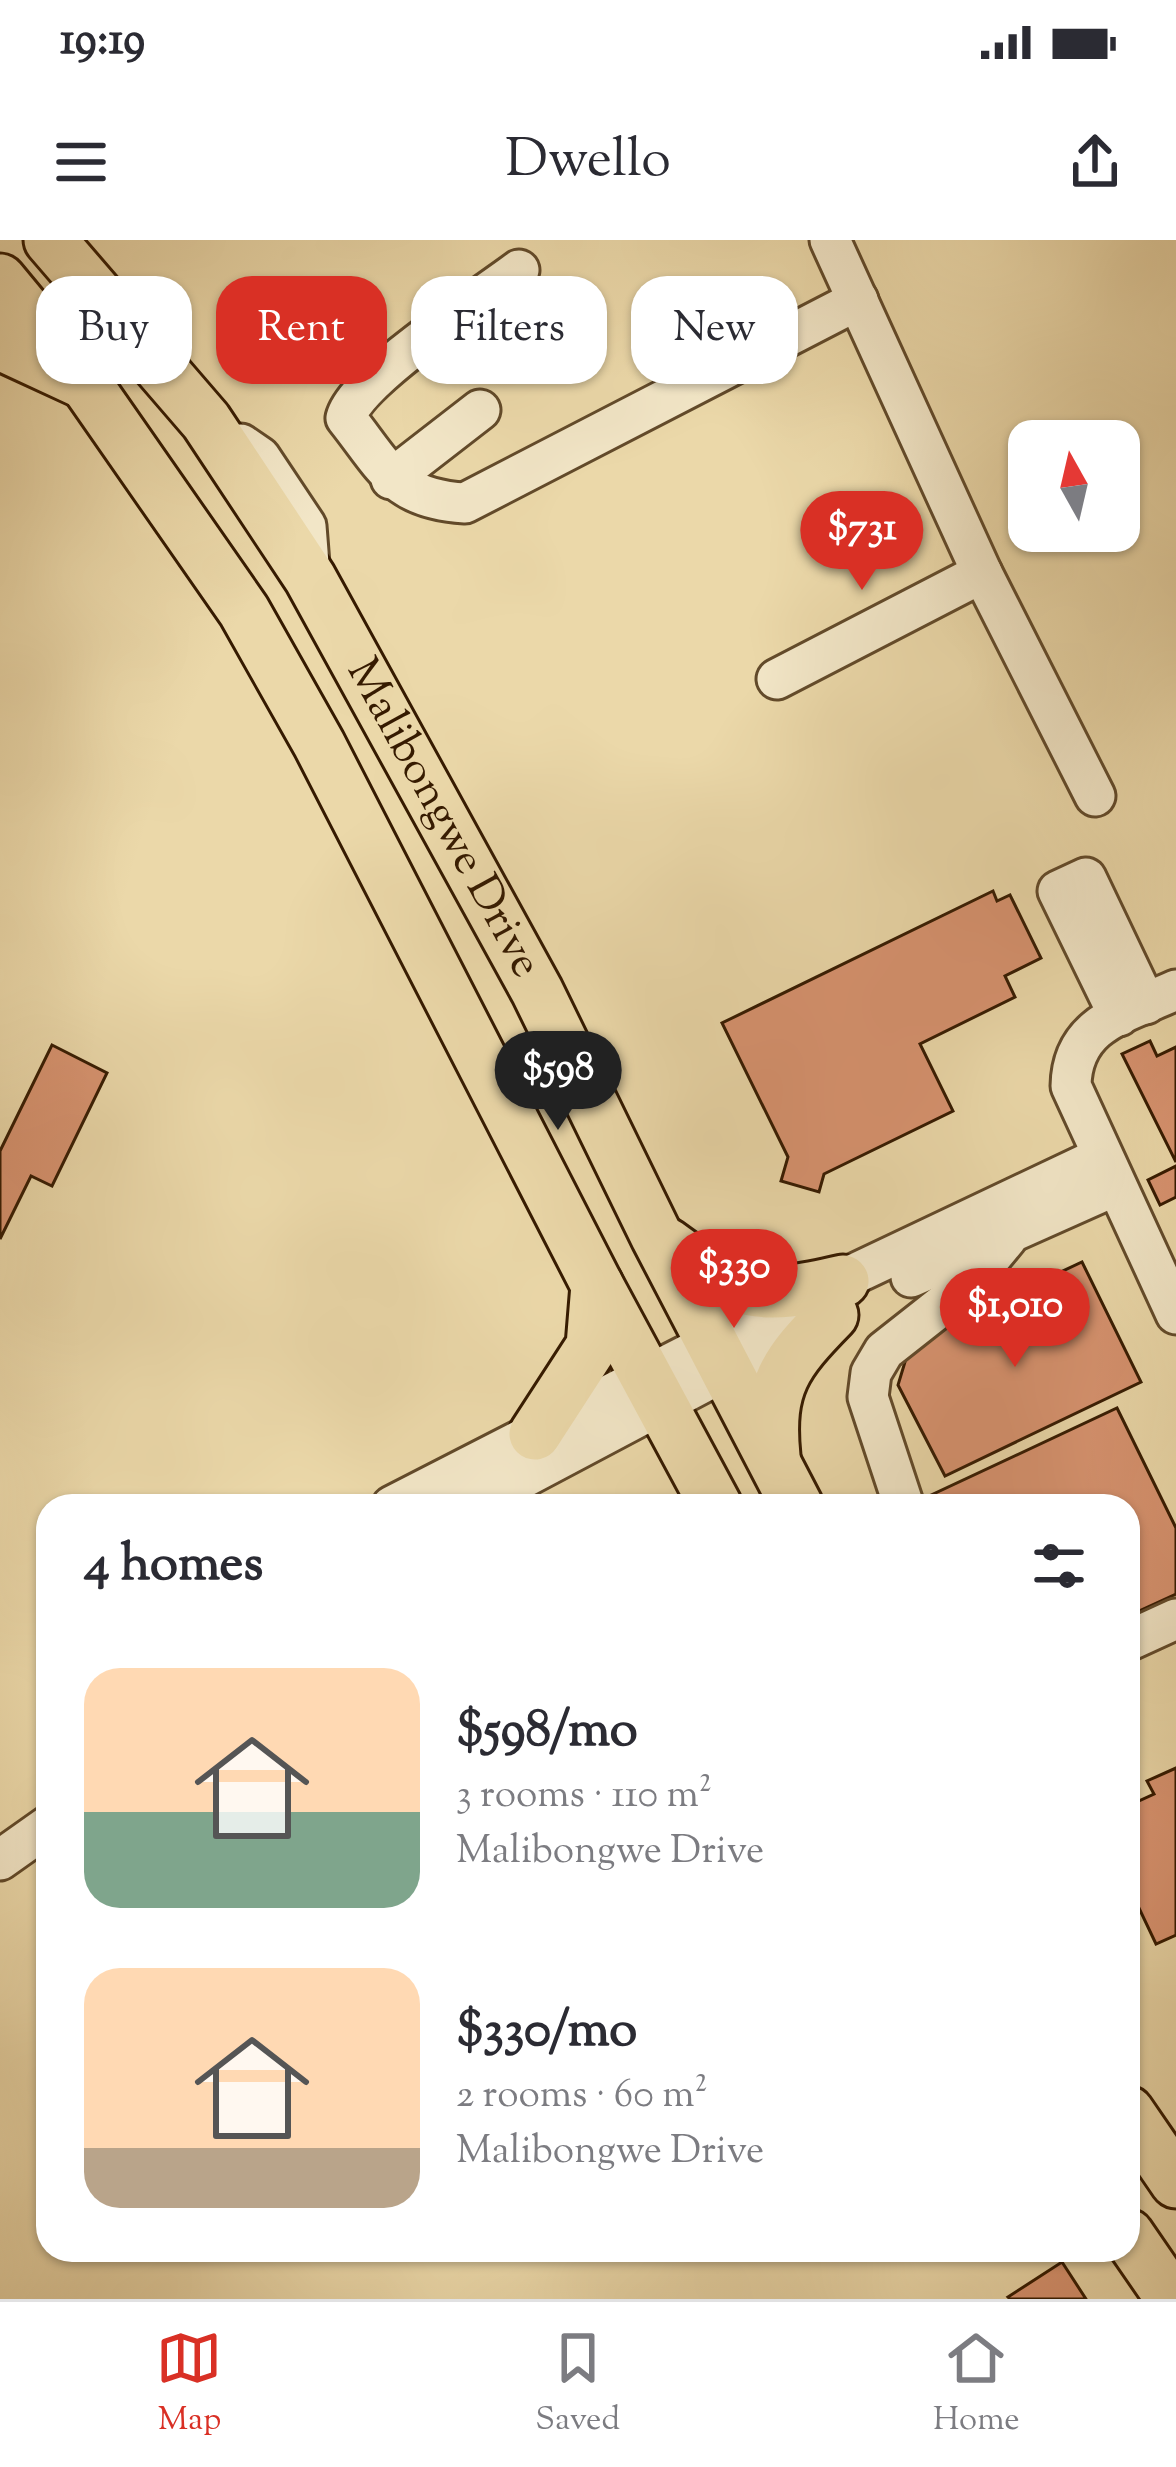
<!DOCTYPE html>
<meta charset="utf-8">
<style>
:root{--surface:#fff;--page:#f2f2f3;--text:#2b2b33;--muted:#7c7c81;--line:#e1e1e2;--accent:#d93025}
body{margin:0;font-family:"Sorts Mill Goudy",serif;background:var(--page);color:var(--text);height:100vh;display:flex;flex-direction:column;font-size:45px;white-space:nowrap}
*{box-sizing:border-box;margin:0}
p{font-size:39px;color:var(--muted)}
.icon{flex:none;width:66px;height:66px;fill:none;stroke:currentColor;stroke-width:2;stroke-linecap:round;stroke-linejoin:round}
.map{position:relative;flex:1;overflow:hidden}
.sheet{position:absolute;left:36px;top:1254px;width:1104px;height:768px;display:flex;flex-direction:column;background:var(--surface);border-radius:36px;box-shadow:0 3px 9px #0004}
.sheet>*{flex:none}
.banner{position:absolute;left:36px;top:36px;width:1104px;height:108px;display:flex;gap:24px}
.needle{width:78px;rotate:352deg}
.fabs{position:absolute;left:1008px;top:180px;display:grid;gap:24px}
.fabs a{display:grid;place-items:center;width:132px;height:132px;border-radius:24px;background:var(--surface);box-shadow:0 3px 9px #0004;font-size:60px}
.price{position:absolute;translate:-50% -102px;padding:0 27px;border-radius:42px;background:var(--accent);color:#fff;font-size:39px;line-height:78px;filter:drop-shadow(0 3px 6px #0008)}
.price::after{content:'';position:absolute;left:50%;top:72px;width:36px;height:27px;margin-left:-18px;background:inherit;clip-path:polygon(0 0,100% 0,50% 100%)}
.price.current{background:#222;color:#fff}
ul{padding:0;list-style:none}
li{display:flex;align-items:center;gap:36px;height:300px;padding:0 48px}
li span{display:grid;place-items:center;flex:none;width:336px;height:240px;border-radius:36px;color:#555}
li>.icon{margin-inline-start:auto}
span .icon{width:144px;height:144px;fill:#fffc;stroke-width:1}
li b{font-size:51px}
h2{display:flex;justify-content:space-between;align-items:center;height:144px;padding:0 48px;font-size:51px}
.pill{padding:0 42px;border-radius:36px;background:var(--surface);box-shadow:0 3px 9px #0004;font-size:42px;line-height:108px}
.pill.current{background:var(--accent);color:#fff}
.status{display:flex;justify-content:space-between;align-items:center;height:84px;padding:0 60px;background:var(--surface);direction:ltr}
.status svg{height:33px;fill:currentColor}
header{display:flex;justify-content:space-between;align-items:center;height:156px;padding:0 48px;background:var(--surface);font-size:54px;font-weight:600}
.dock{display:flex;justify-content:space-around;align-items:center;height:168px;border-top:3px solid var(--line);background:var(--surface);font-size:33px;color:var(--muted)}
.dock a{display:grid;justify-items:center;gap:6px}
.dock .current{color:var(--accent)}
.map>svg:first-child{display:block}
</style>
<div class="status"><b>19:19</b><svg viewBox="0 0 49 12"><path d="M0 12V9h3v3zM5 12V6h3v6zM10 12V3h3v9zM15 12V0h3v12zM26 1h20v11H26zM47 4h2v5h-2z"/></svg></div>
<header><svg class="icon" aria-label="menu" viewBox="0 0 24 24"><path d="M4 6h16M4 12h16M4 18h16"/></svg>Dwello<svg class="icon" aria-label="share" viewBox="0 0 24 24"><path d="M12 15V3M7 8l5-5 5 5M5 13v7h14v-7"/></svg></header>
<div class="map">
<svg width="1176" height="2059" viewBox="0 0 1176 2059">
<rect width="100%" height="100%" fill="#ebd8a9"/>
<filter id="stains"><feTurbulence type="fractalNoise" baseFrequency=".00167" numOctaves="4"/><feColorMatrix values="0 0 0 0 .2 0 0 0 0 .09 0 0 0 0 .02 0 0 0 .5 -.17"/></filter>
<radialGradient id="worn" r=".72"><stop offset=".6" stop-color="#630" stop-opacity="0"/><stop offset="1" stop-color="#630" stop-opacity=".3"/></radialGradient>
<g fill="#d89370" stroke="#351a00" stroke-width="3">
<polygon points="993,651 997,661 1010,655 1041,718 1005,736 1015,757 920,804 953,871 824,934 819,952 781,941 788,917 722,783"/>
<polygon points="1150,801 1157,816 1176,807 1176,922 1122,814"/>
<polygon points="52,805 107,833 52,946 31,936 0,999 0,911"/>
<polygon points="1176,926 1176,957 1160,965 1148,940"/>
<polygon points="1082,1022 1141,1142 945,1236 898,1145 911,1102 959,1079 965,1088 1026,1059 1020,1051"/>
<polygon points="1117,1168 1176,1288 1176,1354 1128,1376 1128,1266 931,1266 927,1257"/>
<polygon points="1176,1528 1176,1695 1156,1704 1128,1645 1128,1566 1154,1554 1147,1541"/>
<polygon points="1062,2022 1086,2059 1010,2059 1008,2057"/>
</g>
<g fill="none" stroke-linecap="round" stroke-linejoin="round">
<g stroke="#624a2a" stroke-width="45">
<g id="minor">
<polyline points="830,0 982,333 1095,556"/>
<path d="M519 30C483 57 355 140 346 178 385 227 395 259 465 263L858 60"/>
<polyline points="241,204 260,217 306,286 310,337"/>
<polyline points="391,239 480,170"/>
<polyline points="777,439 982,333"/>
<path d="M1176 750C1126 773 1072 782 1071 846L1176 1074"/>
<polyline points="1119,776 1058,651 1086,638 1146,764"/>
<polyline points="911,1037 1115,946"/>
<polyline points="392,1266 734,1091 1101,917"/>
<polyline points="470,1266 815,1083"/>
<polyline points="904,1266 868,1157 871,1133 884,1111 969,1044 1007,998"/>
<polyline points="1128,1401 1176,1379"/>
<polyline points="0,1620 48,1586"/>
</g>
</g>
<g stroke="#351a00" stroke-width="57">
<g id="major">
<path id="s1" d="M50 0 206 181 310 338 537 751 657 997 797 1266"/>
<polyline points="0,40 86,144 244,371 319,504 597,1045 716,1266"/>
<polyline points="0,104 80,141"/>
<path d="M667 1004C739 1057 757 1061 843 1041"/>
<polyline points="535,1194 592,1106 597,1045"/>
<path d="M774 1216C767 1146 785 1123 832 1075"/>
<polyline points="1128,1872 1176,1942"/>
<polyline points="1128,1995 1172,2059"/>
</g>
</g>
<use href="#minor" stroke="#f2e6c7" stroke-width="39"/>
<use href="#major" stroke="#ebd8a9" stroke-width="51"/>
</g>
<g text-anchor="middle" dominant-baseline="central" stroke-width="12" stroke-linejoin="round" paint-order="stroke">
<g font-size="45" fill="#351a00" stroke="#f2e6c7">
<text stroke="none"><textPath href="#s1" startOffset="702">Malibongwe Drive</textPath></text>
</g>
</g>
<rect width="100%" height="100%" filter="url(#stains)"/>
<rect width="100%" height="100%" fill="url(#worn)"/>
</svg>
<div class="fabs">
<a><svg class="needle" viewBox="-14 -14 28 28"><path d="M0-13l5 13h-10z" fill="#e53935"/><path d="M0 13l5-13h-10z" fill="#7c7c81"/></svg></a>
</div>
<b class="price" style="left:862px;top:353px">$731</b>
<b class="price current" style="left:558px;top:893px">$598</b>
<b class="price" style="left:734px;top:1091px">$330</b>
<b class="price" style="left:1015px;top:1130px">$1,010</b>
<div class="banner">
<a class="pill">Buy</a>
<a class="pill current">Rent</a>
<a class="pill">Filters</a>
<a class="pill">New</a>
</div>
<section class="sheet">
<h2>4 homes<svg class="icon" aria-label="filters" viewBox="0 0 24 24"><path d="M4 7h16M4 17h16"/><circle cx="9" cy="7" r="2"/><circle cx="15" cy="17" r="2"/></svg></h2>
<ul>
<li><span style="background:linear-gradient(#ffd9b3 60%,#7fa58c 0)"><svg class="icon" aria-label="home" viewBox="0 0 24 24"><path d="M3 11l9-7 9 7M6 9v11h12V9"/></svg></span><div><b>$598/mo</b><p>3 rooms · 110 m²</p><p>Malibongwe Drive</p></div></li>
<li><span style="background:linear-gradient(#ffd9b3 75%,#b9a48a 0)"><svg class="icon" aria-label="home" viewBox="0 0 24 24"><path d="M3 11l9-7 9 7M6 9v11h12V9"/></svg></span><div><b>$330/mo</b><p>2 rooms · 60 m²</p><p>Malibongwe Drive</p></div></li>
</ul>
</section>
</div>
<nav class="dock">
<a class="current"><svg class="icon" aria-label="map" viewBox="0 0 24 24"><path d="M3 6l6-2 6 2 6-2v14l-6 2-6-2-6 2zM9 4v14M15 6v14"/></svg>Map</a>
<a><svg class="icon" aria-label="saved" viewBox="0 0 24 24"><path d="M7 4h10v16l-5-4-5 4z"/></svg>Saved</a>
<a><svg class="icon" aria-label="home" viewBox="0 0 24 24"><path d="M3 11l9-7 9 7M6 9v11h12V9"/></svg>Home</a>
</nav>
